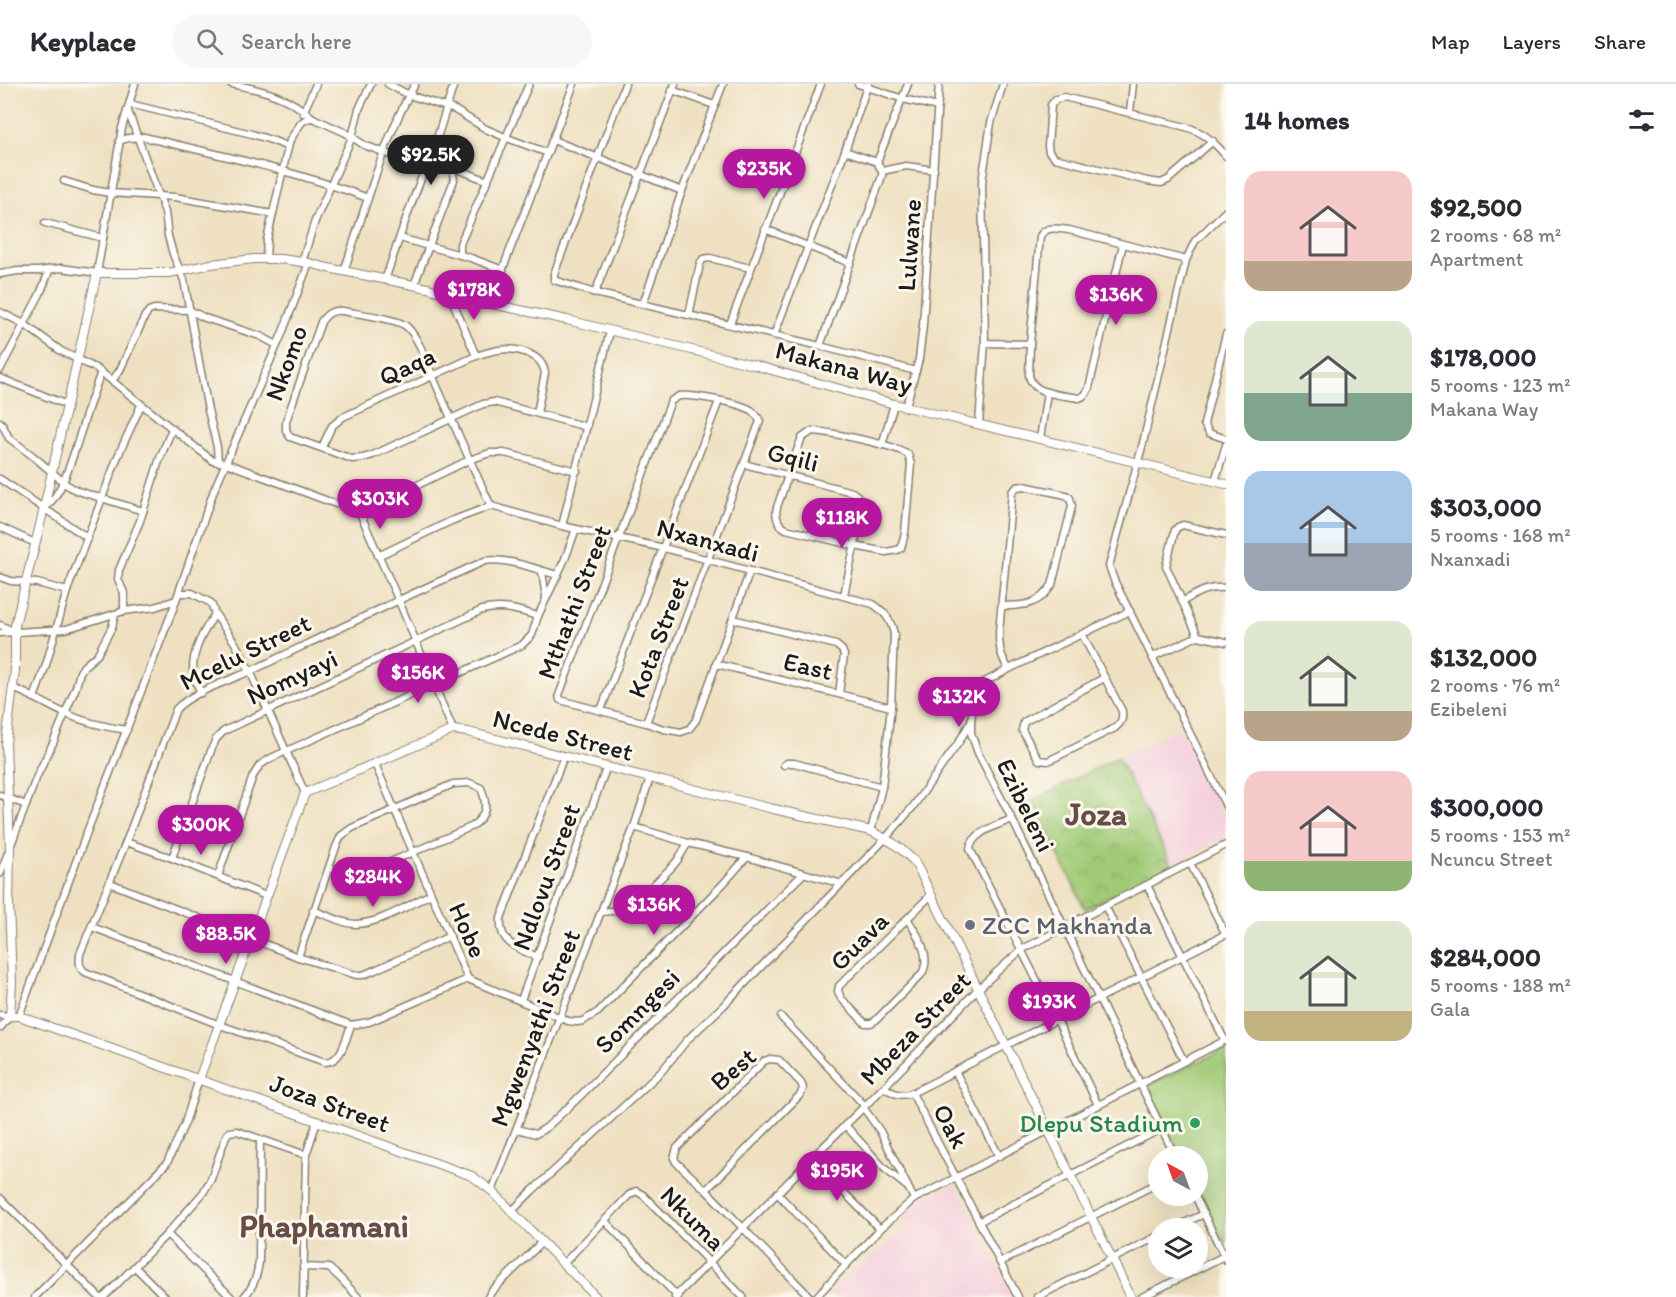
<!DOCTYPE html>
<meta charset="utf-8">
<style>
:root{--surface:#fff;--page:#f7f7f7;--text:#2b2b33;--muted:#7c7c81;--line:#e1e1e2;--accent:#b5179e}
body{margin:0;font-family:Itim,sans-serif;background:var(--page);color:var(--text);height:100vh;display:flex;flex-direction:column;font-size:22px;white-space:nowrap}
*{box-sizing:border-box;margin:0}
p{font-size:20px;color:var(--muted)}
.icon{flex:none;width:33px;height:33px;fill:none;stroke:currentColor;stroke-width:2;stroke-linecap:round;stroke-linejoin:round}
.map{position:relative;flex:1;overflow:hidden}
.sheet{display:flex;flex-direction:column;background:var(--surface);width:450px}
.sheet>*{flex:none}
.needle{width:39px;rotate:319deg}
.fabs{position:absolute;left:1148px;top:1062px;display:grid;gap:12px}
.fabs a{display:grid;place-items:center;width:60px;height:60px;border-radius:50%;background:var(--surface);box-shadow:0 6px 24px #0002;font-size:30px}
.price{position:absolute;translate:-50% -51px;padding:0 14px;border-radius:21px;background:var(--accent);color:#fff;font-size:20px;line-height:39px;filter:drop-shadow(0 2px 3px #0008)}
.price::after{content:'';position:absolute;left:50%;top:36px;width:18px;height:14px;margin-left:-9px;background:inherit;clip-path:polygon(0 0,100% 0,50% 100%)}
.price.current{background:#222;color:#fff}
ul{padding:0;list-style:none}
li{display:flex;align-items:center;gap:18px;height:150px;padding:0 18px}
li span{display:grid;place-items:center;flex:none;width:168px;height:120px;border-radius:18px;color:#555}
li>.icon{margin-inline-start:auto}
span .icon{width:72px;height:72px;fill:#fffc;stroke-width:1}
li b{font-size:26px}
h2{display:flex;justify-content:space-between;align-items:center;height:72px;padding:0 18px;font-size:26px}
header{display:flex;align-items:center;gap:36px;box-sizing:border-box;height:84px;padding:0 30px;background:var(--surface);border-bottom:2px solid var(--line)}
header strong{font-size:28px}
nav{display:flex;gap:33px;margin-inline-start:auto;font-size:21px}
.search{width:420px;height:54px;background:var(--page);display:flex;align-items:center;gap:15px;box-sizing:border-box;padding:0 21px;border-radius:33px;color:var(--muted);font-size:22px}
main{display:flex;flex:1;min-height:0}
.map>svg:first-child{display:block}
</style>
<header>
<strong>Keyplace</strong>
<div class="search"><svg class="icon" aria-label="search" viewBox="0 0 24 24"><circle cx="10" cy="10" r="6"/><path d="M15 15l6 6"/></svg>Search here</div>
<nav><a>Map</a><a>Layers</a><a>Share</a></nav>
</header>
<main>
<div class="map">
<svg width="1226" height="1213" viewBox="0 0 1226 1213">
<defs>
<pattern id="park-crowns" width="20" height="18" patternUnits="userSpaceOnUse" patternTransform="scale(1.5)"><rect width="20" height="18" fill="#a0ca76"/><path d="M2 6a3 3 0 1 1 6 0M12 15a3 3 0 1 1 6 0" fill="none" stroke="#89ad66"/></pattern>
</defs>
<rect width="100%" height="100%" fill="#fbf7ec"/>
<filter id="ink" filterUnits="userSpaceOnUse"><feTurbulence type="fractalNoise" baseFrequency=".0167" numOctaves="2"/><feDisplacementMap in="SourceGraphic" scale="12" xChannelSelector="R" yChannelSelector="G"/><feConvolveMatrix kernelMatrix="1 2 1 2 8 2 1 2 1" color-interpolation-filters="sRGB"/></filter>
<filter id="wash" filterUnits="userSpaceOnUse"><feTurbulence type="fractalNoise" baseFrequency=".008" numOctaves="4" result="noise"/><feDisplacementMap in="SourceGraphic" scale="24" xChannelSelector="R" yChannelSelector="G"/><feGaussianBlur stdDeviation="1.35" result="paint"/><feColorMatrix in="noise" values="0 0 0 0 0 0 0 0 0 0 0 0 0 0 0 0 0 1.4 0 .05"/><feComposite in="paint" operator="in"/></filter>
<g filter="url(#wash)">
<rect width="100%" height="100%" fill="#efe0c1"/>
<g fill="#f4cfde">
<polygon points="1180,644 1226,738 1226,754 1172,781 1118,673"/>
<polygon points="951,1101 957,1102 1013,1213 831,1213 835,1202 908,1143 902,1131 916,1117"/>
</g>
<polygon fill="url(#park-crowns)" stroke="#5e7349" stroke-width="1.5" points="1118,673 1172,781 1085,825 1032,717"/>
<polygon fill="#a0ca76" stroke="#5e7349" stroke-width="1.5" points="1226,965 1226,1162 1197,1104 1197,1072 1181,1072 1148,1006 1150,1000"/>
</g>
<g filter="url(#ink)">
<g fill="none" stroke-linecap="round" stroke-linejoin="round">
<g stroke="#867e6e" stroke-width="9">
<g id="minor">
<path d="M231 0C263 6 288 12 313 34"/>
<polyline points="388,0 409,11 455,26 486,45 507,54 548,69"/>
<polyline points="625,0 554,190 554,196 595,209 820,262 916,287"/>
<polyline points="858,0 903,15 938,23"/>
<polyline points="672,6 714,21"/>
<polyline points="130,20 252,50 274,57 288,63"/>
<polyline points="128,27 165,128 168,152 173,170 184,196 208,326 217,363 218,378"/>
<polyline points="1130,28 1133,0"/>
<polyline points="303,29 316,0"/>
<polyline points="553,56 682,107"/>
<path d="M119 57 128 54 144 53C219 71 296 87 368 114"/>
<path d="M1213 57 1168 96 1161 99 1147 97 1055 74 1049 68 1048 62 1051 21 1056 15 1064 13 1186 43C1204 48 1214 58 1226 72"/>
<polyline points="429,74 439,75 452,83 488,97"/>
<polyline points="877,78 908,0"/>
<polyline points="882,87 906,82 934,86"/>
<polyline points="64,97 93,106 110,109 175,113 273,130"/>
<polyline points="1226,127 1195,157 1186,176 1142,363 1109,482 1114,496 1226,722"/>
<polyline points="45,139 103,154"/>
<polyline points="765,145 850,179"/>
<polyline points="400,154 471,174 503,186"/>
<path d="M1123 160 1089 304C1087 309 1084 313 1079 314 1063 311 1033 311 1029 292L1030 260 1040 152C1047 141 1058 145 1069 146L1186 176"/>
<polyline points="460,171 460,160 529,0"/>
<polyline points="266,175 267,156 286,72 290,56 301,39 306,35 313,34 346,49 364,61 391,71 424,89"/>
<polyline points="302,178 315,137 352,53 359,25 371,0"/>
<path d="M344 187C366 124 382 58 415 0"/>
<polyline points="0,190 18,187 39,187 61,184 97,189 122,44 135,0"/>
<polyline points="385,196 409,126 438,51 454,0"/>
<polyline points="414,201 454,96 452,83"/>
<polyline points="595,209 675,0"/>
<polyline points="450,211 476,272"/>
<polyline points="490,218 574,0"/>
<polyline points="643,220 682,107 723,0"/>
<polyline points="0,228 24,240 61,267 97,285 213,377 226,379 360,429 398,515 453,646"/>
<polyline points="689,231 700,180 703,175 710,174 750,184"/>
<polyline points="730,240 821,0"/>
<polyline points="1226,250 1204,340 1209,349 1226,355"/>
<polyline points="774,251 845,67 868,0"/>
<polyline points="985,259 1030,260"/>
<polyline points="820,262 882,92 882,87 877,78 845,67"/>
<polyline points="0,286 40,210 50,185"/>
<polyline points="0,294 67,321"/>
<polyline points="112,297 120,286 145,232 149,227 154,225 189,226 205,234 260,252 277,261"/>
<polyline points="906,322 919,275 923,241 939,0"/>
<polyline points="0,338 2,340 9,354 33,372 67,401 78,407 143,427"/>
<polyline points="979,340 985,259 982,98 991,39 1003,0"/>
<path d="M812 347C830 348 894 361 908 370L911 380 905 449 901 464 897 466 886 468 855 462 786 445C777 440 775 432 777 423L799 361 802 354Z"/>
<polyline points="1040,355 1047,308"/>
<polyline points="882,361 894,320"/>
<path d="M322 363 332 342 343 333 476 272C494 266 509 262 527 269 537 273 543 278 545 289L537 329"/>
<path d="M744 380 852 408C862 413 862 421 861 431L844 511"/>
<polyline points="0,395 88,454"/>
<polyline points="1215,397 1226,361"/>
<path d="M491 422C472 382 454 341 436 300 429 284 419 253 406 242 395 234 358 230 343 227 332 226 327 229 321 238L286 337V346L290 353 352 375 363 374 373 371 483 320 494 318 587 343"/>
<path d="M44 424C64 411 75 364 83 341 88 323 95 305 101 288"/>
<polyline points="360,429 469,376 490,369 504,369 577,387"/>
<polyline points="562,442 610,247"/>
<polyline points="0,443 35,459"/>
<path d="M378 472 451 437 491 422 562 442 664 464 873 520C885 528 891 536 894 550L891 623 882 703 871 747"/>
<polyline points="542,488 546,513"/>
<polyline points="0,493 11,497 37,499 67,507"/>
<polyline points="179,509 192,509 211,519 215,530 235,559 250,587 305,709"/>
<path d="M1182 518C1197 509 1208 502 1226 504"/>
<path d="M1002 522C1024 522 1039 521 1052 501L1072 422 1070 414 1066 411 1024 402 1017 403 1012 408 999 548C999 562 1000 572 1009 585"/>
<polyline points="124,527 124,509 118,495 119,486 140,437 160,374 172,345"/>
<polyline points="1130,527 1009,585 983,599 977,606 974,613 971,638 971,649 978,669 1012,735 1175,1072"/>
<polyline points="733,535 836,561 842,566 844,571 839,610"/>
<polyline points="0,541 13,547"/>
<polyline points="0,549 66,545 124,527 155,523 176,516"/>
<path d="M1082 550 1122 627C1123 635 1121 639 1115 644L1048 677 1039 676 1022 646 1024 638 1104 594"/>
<polyline points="1198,552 1166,482 1175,446 1178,443 1183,441 1226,451"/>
<polyline points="1152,573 1198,552 1226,558"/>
<polyline points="716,580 891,623"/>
<path d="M13 604C31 611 47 621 64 629 84 638 105 643 127 646"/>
<path d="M201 609C199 604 196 598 194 592 189 571 204 546 215 530"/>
<polyline points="34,614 46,581 67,507 118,372 141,321"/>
<polyline points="601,626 719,317"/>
<path d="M646 639 760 337C758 333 755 329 751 326 740 319 691 310 679 312L671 317 559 611 560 616 646 639 664 645 681 648 689 645 696 636 750 487"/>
<polyline points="375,680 468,895"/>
<polyline points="784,681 787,679 794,679 882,703"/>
<polyline points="0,711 26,721"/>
<path d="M1012 735C998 741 972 748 970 765L1057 936 1098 1021"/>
<polyline points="634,743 688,759 747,773 842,800"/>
<polyline points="126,758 172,774 266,812"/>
<path d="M172 774 212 664 216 655 224 647 482 526C504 521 517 526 538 532"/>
<polyline points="1190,779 1226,851"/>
<polyline points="0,790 37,692 53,659 76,603 80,588 84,582 97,571 112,543 115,531"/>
<polyline points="218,792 253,692 260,681 271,674 522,561 532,551 538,532 565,475 576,445"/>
<polyline points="110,799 298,873 356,891 363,891 375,886 450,852"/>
<polyline points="1147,801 1225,957"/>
<polyline points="1105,822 1184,977"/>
<path d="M313 826C324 830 336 836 348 839 372 845 410 820 431 810"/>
<polyline points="601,828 621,826 633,821 670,785 677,777 688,759"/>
<path d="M908 836C918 851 933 874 921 891L876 936 871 939H865L862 936 841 914 838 907 839 902 931 811"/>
<polyline points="92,843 351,941 369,938 468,895 568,937 577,938 583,937 598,928 723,800 747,773"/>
<path d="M298 873 336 763 341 752 352 744 453 700 470 699 481 704C488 721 487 730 473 742L363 790 350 791 329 784"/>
<path d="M538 873C518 865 498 859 501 834L564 672"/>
<polyline points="521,916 607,682"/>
<polyline points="0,931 10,932"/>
<polyline points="19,932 87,748 173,525 214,406 282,250 309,179"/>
<polyline points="781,933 865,1022"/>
<path d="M351 941C346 954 342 978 325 978L220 941 85 888C79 883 79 878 80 870L126 758 176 625C192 608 231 596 253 586 330 549 407 511 485 477 507 473 537 486 558 491"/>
<polyline points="0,944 10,932"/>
<polyline points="955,987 999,1072"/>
<path d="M884 1003C894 1010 900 1013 912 1009L1226 850"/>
<polyline points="912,1009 1018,1213"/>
<polyline points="863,1023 880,1047 914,1115"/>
<polyline points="845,1041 884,1084 906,1102"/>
<polyline points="517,1045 536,1050 547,1043 575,1017 803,790"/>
<polyline points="811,1075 880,1145"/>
<polyline points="706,1106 801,1010 803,1004 801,999 779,976 770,975 764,977 677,1064 674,1074 676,1078 706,1106 810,1213"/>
<polyline points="492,1107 634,743 650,694"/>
<polyline points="777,1109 846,1181"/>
<polyline points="1195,1112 1226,1176"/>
<polyline points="0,1114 99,1213"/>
<polyline points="512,1127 532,1107 661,988 688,955 724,921 885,755 912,724 959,658 970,639"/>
<polyline points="605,1137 678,1213"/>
<polyline points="980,1137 1161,1045"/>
<polyline points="1173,1144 1204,1130"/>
<polyline points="167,1150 231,1213"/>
<polyline points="1001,1178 1158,1099"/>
<polyline points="563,1180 629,1111 636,1107 643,1111 668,1136 743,1213"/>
<polyline points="135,1183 165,1213"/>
<polyline points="303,1183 329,1184 340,1194 358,1213"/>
<polyline points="35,1213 167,1079 185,1039 199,995"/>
<polyline points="104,1213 167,1150 203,1109 211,1095 226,1052 229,1048 237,1047 306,1071"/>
<path d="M244 1213C254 1202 257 1192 259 1178L260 1056"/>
<polyline points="303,1213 306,1071 317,1037"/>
<polyline points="488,1213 492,1207 542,1158"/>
<polyline points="675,1213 811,1075 884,1003 977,906 1021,866 1105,822 1226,761"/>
<polyline points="816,1213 880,1145 914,1115 1226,956"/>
<polyline points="1037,1213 1158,1152"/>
<polyline points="1142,1213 1224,1172"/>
</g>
</g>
<g stroke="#867e6e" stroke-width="10">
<g id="tertiary">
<polyline points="199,995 305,709 453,646 468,648 769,724 871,747 893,759 902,766 914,777 920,788 1131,1213"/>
<polyline points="596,1213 492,1107 472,1092 19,932 10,932 12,899 9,819 10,764 6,659 15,586 15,541 40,441 97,189 169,189 211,180 254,175 281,175 309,179 328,184 428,204 450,211 567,236 754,281 894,320 1226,400"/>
</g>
</g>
<use href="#minor" stroke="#fff" stroke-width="6"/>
<use href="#tertiary" stroke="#fff" stroke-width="8"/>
</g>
</g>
<circle fill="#6b7280" stroke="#fbf7ec" stroke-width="2" cx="970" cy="841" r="6"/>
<circle fill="#2e9e5b" stroke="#fbf7ec" stroke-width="2" cx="1195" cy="1039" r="6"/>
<g text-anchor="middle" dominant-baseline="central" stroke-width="6" stroke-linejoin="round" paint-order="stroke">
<g font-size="26" fill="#1c1c1c" stroke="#fbf7ec">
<text transform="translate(909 161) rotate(-86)">Lulwane</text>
<text transform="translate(286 279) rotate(-70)">Nkomo</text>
<text transform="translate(407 282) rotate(-25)">Qaqa</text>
<text transform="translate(844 283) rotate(15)">Makana Way</text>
<text transform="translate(793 373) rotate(14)">Gqili</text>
<text transform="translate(708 456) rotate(15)">Nxanxadi</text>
<text transform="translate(574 518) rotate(-69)">Mthathi Street</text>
<text transform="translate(658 553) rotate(-69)">Kota Street</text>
<text transform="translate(245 568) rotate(-26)">Mcelu Street</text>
<text transform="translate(808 582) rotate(13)">East</text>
<text transform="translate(292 593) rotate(-25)">Nomyayi</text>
<text transform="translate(563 651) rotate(14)">Ncede Street</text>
<text transform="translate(1026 721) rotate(64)">Ezibeleni</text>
<text transform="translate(546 793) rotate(-70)">Ndlovu Street</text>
<text transform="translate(468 846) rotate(66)">Hobe</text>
<text transform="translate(859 857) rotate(-45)">Guava</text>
<text transform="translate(637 927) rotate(-45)">Somngesi</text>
<text transform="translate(535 944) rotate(-69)">Mgwenyathi Street</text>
<text transform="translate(915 944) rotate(-46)">Mbeza Street</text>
<text transform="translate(733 985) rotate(-41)">Best</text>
<text transform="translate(330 1019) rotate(20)">Joza Street</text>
<text transform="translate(951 1042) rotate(62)">Oak</text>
<text transform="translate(693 1134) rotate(45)">Nkuma</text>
</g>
<g font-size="26" fill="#5b616d" stroke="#fbf7ec" text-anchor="start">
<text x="982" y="841">ZCC Makhanda</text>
</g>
<g font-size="26" fill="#27864d" stroke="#fbf7ec" text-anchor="end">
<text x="1183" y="1039">Dlepu Stadium</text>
</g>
<g font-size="32" font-weight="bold" fill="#694c48" stroke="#fbf7ec">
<text x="1096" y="730">Joza</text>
<text x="324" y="1142">Phaphamani</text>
</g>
</g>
</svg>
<div class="fabs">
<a><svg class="needle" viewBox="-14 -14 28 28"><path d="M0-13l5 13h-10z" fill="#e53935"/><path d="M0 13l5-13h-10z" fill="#7c7c81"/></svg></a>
<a><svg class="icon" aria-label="layers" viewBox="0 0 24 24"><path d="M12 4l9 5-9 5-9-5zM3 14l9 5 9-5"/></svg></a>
</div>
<b class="price current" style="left:431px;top:102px">$92.5K</b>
<b class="price" style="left:764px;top:116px">$235K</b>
<b class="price" style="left:474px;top:237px">$178K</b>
<b class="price" style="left:1116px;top:242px">$136K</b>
<b class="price" style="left:380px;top:446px">$303K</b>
<b class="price" style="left:842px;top:465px">$118K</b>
<b class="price" style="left:418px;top:620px">$156K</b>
<b class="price" style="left:959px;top:644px">$132K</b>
<b class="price" style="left:201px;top:772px">$300K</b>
<b class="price" style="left:373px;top:824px">$284K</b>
<b class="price" style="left:654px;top:852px">$136K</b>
<b class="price" style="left:226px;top:881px">$88.5K</b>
<b class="price" style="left:1049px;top:949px">$193K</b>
<b class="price" style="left:837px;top:1118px">$195K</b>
</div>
<section class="sheet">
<h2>14 homes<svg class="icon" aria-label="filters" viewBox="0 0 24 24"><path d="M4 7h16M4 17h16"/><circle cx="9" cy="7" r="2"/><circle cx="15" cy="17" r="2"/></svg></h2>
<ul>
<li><span style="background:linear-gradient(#f6c9c9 75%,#b9a48a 0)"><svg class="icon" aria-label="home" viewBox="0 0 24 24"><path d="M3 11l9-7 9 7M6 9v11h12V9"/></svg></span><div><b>$92,500</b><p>2 rooms · 68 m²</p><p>Apartment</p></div></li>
<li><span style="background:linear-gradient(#dfe7d0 60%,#7fa58c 0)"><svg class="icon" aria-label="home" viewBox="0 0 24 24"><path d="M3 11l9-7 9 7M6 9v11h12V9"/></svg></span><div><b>$178,000</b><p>5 rooms · 123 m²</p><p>Makana Way</p></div></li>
<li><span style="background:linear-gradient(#a9c7e8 60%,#9aa5b1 0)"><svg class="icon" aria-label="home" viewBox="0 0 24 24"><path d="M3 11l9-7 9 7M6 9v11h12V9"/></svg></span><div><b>$303,000</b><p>5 rooms · 168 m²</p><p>Nxanxadi</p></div></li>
<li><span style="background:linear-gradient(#dfe7d0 75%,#b9a48a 0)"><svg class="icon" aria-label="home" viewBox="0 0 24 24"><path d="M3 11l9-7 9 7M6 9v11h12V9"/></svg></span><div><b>$132,000</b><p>2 rooms · 76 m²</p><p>Ezibeleni</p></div></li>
<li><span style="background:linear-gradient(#f6c9c9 75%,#8fb573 0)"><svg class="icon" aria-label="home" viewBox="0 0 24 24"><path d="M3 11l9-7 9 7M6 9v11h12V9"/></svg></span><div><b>$300,000</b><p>5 rooms · 153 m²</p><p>Ncuncu Street</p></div></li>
<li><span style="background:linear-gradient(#dfe7d0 75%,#c2b280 0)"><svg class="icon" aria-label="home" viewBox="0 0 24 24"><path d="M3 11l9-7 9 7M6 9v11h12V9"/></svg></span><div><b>$284,000</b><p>5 rooms · 188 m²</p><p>Gala</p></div></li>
</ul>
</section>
</main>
